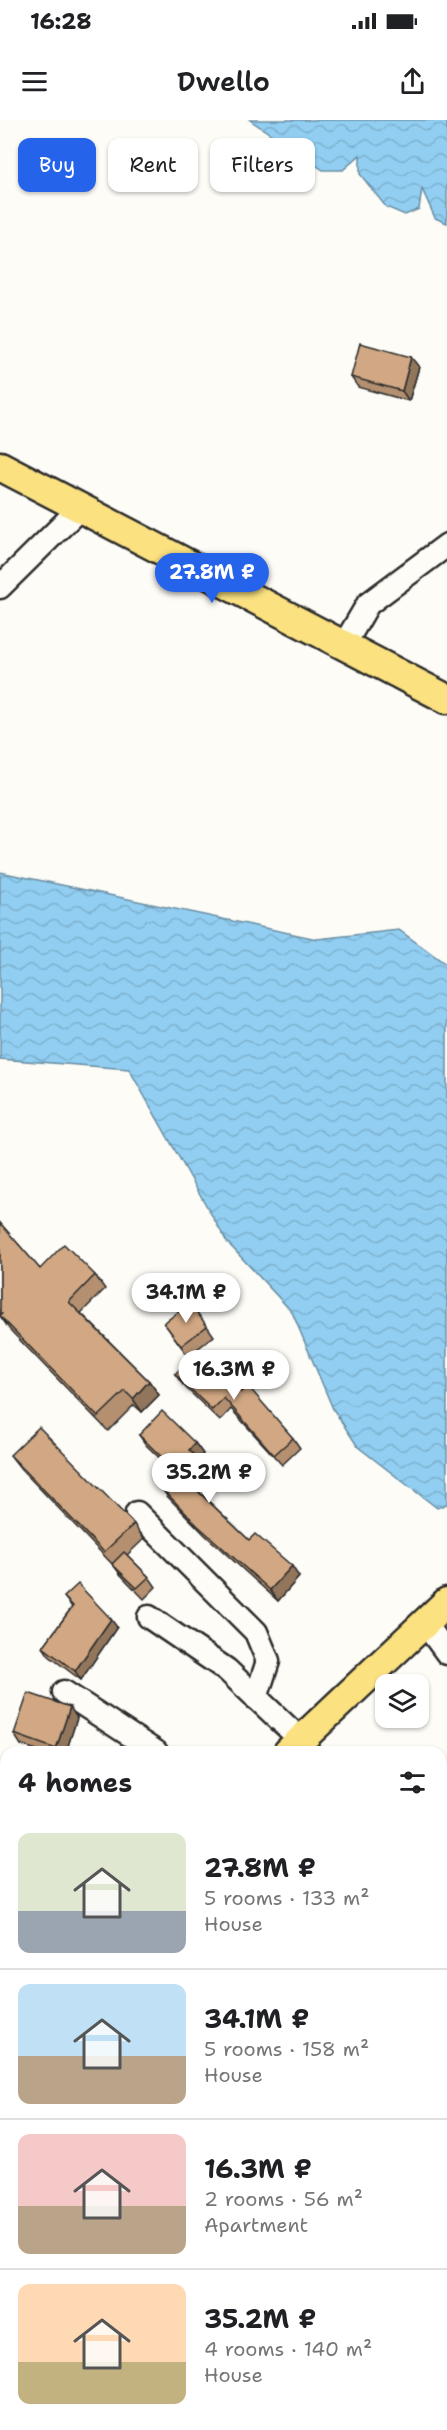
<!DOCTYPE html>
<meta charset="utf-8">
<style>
:root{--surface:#fff;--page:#f2f2f2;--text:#202124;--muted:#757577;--line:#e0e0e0;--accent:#2563eb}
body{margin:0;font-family:"Shantell Sans",sans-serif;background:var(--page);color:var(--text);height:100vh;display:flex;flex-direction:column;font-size:22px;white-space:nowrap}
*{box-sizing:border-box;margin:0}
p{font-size:20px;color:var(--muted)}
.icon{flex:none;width:33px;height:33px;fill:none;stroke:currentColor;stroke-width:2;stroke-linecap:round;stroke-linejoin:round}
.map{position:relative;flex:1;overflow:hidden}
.sheet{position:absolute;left:0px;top:1626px;width:447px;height:684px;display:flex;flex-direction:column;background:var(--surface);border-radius:18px 18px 0 0;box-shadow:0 2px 4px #0004}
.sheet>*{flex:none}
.hud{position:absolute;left:18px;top:18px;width:411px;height:54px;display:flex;gap:12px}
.fabs{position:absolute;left:375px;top:1554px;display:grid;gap:12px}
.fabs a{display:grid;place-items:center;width:54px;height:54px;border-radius:12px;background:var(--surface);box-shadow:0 2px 4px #0004;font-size:30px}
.price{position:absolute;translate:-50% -51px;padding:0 14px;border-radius:21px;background:#fff;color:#222;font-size:20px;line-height:39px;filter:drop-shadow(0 2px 3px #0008)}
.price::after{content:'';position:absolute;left:50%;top:36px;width:18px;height:14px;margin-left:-9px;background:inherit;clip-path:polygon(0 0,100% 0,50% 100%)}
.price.on{background:var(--accent);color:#fff}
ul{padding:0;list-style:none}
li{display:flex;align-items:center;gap:18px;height:150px;padding:0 18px}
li+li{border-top:2px solid var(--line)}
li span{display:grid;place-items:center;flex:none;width:168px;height:120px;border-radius:12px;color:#555}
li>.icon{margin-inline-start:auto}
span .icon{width:72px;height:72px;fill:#fffc;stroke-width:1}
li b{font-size:26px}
h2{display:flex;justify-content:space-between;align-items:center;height:72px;padding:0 18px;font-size:26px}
.chip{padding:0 21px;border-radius:12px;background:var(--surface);box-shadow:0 2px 4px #0004;font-size:21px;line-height:54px}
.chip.on{background:var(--accent);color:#fff}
.status{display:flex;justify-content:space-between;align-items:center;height:42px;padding:0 30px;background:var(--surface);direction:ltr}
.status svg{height:16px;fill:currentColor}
header{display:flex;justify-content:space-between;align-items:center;height:78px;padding:0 18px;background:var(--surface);font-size:27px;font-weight:600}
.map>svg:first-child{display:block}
</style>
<div class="status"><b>16:28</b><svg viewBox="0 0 49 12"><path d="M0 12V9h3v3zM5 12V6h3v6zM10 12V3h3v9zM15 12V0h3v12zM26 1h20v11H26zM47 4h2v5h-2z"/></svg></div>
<header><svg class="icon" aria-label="menu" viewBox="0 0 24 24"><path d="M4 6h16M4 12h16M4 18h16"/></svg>Dwello<svg class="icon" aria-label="share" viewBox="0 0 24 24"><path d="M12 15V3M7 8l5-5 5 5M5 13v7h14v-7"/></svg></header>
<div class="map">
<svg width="447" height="2310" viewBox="0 0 447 2310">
<defs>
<pattern id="water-waves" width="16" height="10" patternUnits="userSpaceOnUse" patternTransform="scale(1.5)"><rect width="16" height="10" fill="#91cef1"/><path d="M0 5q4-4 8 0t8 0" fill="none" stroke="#7db1cf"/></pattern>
</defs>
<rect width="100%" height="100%" fill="#fdfcf7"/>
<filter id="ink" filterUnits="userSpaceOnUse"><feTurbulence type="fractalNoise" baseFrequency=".0167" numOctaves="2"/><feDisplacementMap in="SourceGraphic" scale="12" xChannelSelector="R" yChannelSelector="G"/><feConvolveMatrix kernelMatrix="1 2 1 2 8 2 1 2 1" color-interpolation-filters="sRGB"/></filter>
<g filter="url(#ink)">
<g fill="url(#water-waves)" stroke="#688da2" stroke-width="1.5">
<polygon points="250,0 447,0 447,103 435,98 422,69 419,89 405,95 386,87 360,54 360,35 343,50 323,50"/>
<polygon points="0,752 317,819 399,810 447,845 447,1384 437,1388 358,1327 333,1289 292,1192 227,1122 129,949 0,939"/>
</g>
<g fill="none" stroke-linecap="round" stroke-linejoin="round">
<g stroke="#2b2b2b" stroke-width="27">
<g id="minor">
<polyline points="0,467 81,387"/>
<polyline points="344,525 368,484 447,425"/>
<polyline points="137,1393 256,1512 268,1541 256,1578"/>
<polyline points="149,1497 227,1550 301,1620"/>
<polyline points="425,1503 447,1533"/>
<polyline points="64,1572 156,1632"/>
<polyline points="441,1724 447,1717"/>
<polyline points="441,2247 447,2248"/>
<polyline points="182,2310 185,2304"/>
</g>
</g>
<g stroke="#2b2b2b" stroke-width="33">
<g id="major">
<polyline points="0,346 447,579"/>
<polyline points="288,1632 447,1482"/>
<polyline points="0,1976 6,1968"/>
</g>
</g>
<use href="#minor" stroke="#fdfcf7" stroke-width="22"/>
<use href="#major" stroke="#fbe180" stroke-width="28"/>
</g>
<g fill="#b49071" stroke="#2b2b2b" stroke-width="1.5">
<polygon points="419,247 409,281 358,267 351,257"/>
<polygon points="0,1103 40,1149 95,1155 105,1169 81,1193 149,1261 159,1275 142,1292 134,1285 108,1311 10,1210 0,1196"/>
<polygon points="164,1203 207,1206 214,1216 188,1236"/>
<polygon points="175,1254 241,1272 293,1318 300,1328 282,1345 231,1289 220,1301 183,1265"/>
<polygon points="139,1315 195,1323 203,1334 198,1339 208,1353 193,1366 249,1420 299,1457 278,1481 205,1415 167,1376 160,1366 173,1351 146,1325"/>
<polygon points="10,1335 134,1404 144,1419 127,1435 149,1457 156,1467 144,1479 120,1454 114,1446 21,1349"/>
<polygon points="64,1477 117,1507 81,1560 49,1536 43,1527 72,1487"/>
<polygon points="77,1598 66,1632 43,1632 21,1625 14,1614"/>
<polygon points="6,2039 6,2067 0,2059 0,2046"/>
</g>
<g fill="#92765c" stroke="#2b2b2b" stroke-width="1.5">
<polygon points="411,237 419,247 409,281 402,271"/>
<polygon points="149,1261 159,1275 142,1292 133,1279"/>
<polygon points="195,1323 203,1334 197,1341 189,1330"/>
<polygon points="292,1446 299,1457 278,1481 270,1470"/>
<polygon points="111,1499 117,1507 81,1560 75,1551"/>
<polygon points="70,1587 77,1598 66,1632 58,1632 56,1629"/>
</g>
<g fill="#d1a883" stroke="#2b2b2b" stroke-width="1.5">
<polygon points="360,223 411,237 402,271 351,257"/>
<polygon points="0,1103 40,1149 64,1124 95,1155 69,1182 149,1261 133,1279 125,1271 98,1297 0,1196 2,1194 0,1192"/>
<polygon points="190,1183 207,1206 181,1226 164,1203"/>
<polygon points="198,1231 241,1272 248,1266 293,1318 274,1335 224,1278 212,1290 175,1254"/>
<polygon points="162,1291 195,1323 189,1330 201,1342 184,1358 249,1420 255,1414 292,1446 270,1470 197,1405 160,1366 175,1350 139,1315"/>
<polygon points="39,1307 134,1404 104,1432 10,1335"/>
<polygon points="124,1432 149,1457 137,1468 112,1444"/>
<polygon points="78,1464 111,1499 75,1551 43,1527 73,1486 64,1477"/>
<polygon points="28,1573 70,1587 56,1629 14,1614"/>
<polygon points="6,2039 6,2062 0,2056 0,2046"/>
<polygon points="441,2284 447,2286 447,2310 382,2310 385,2304 441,2304"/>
<polygon points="0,2300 6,2302 6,2304 12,2304 32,2310 0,2310"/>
<polygon points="218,2304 297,2304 320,2310 216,2310"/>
</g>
</g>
</svg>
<div class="fabs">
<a><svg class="icon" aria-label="layers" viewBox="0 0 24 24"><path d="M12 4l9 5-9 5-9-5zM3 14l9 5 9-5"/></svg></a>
</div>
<b class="price on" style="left:212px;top:484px">27.8M ₽</b>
<b class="price" style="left:186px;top:1204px">34.1M ₽</b>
<b class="price" style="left:234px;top:1281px">16.3M ₽</b>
<b class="price" style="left:209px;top:1384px">35.2M ₽</b>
<div class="hud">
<a class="chip on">Buy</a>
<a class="chip">Rent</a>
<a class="chip">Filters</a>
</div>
<section class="sheet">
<h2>4 homes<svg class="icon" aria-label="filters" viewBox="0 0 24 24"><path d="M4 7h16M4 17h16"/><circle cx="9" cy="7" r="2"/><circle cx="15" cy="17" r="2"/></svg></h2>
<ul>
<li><span style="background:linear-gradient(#dfe7d0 65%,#9aa5b1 0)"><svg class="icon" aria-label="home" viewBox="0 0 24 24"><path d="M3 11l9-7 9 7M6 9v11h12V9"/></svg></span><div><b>27.8M ₽</b><p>5 rooms · 133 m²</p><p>House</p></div></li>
<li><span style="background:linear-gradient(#bfe0f5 60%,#b9a48a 0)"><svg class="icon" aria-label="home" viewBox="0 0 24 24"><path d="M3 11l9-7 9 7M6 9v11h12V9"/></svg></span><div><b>34.1M ₽</b><p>5 rooms · 158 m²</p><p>House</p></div></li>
<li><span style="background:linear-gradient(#f6c9c9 60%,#b9a48a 0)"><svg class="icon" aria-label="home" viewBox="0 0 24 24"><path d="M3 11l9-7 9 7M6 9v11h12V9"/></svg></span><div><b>16.3M ₽</b><p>2 rooms · 56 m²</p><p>Apartment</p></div></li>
<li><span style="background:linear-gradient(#ffd9b3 65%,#c2b280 0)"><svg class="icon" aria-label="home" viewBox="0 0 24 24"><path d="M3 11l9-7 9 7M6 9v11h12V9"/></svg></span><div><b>35.2M ₽</b><p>4 rooms · 140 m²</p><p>House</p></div></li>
</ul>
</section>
</div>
